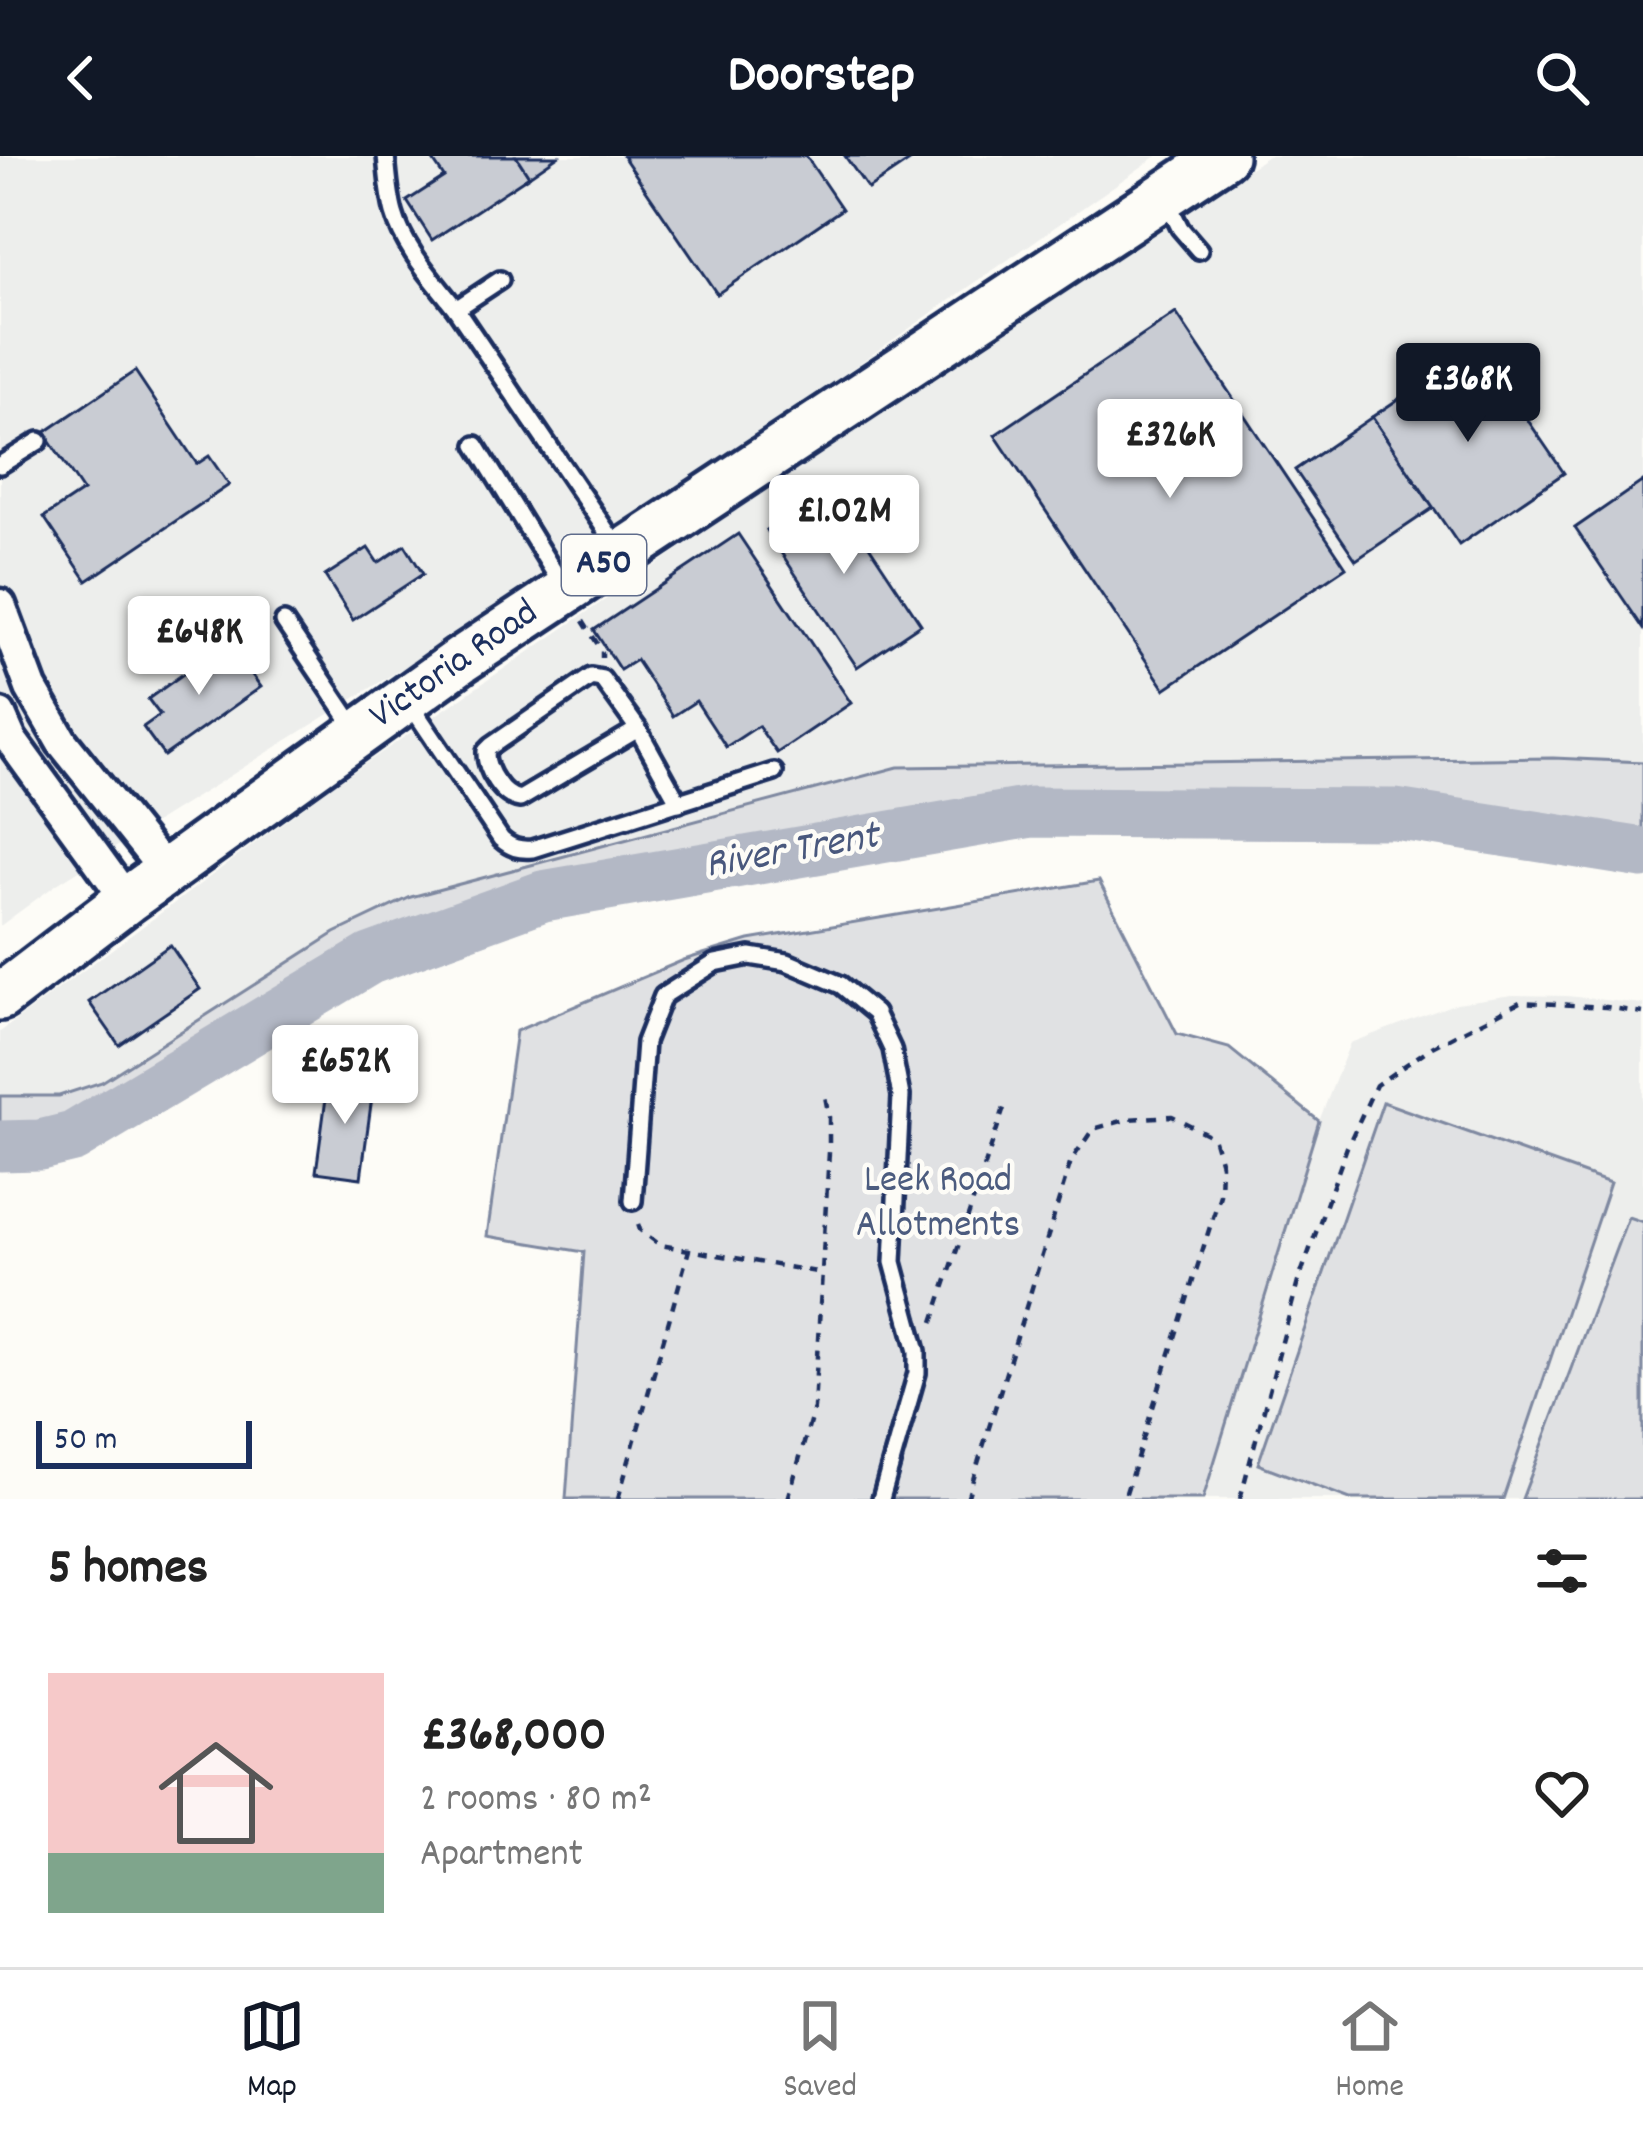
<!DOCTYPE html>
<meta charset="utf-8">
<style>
:root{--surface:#fff;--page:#f2f2f2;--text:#222;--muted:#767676;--line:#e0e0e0;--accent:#111827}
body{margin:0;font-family:Dekko,sans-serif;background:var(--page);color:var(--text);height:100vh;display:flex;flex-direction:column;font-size:45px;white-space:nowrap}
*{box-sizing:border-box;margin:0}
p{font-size:39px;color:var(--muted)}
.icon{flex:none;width:66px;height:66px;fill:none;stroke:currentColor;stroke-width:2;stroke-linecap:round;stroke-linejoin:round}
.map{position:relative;height:1343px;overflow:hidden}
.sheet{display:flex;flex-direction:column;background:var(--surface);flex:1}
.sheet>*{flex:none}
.scale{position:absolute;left:36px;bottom:30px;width:216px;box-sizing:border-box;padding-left:12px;border:6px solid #1b2f5e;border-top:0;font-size:33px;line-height:42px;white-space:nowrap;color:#1b2f5e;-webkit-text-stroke:9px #fdfcf7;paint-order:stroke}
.price{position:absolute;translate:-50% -102px;padding:0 27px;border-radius:12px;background:#fff;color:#222;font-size:39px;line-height:78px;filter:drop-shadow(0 3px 6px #0008)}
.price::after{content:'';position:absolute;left:50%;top:72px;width:36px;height:27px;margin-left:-18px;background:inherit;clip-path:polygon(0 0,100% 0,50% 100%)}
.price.current{background:var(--accent);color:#fff}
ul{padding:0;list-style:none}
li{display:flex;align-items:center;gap:36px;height:300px;padding:0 48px}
li span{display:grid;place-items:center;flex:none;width:336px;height:240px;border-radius:0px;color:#555}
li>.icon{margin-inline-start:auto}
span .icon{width:144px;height:144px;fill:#fffc;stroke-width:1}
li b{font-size:51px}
h2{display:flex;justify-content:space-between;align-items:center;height:144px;padding:0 48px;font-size:51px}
header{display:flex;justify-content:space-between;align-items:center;height:156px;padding:0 48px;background:var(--accent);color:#fff;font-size:54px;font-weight:800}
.dock{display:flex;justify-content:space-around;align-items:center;height:168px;border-top:3px solid var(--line);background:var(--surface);font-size:33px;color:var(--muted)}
.dock a{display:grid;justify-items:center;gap:6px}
.dock .current{color:var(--accent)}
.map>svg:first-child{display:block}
</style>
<header><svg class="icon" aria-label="back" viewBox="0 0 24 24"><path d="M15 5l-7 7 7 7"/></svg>Doorstep<svg class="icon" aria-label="search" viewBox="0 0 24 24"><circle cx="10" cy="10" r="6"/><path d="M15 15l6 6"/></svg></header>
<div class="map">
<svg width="1643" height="1343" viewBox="0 0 1643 1343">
<rect width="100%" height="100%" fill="#fdfcf7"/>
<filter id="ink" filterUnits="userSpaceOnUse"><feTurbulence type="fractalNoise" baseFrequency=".00833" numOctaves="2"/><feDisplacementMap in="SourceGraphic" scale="24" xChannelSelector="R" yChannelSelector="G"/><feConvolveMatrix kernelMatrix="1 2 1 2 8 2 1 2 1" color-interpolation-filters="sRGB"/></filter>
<g filter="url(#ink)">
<g fill="#edeeec">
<polygon points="0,0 1157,0 596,391 57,728 0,770"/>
<polygon points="1268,0 1643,0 1643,606 898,611 411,741 335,777 102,926 59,940 0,940 0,876 331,631 732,357"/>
<polygon points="1512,839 1567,840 1643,848 1643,1343 1203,1343 1319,965 1350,887 1457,847"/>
</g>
<g fill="#e0e1e3" stroke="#7e88a0" stroke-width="3">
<polygon points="1553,602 1643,606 1643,678 1383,644 1200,637 1017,643 891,657 555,728 400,776 357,796 270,854 165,916 42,975 0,977 0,940 59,940 102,926 335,777 411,741 898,611"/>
<polygon points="1099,725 1177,878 1229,892 1319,965 1203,1343 566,1343 584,1096 487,1080 516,875 684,804 749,784"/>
<polygon points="1383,946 1610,1027 1503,1343 1350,1343 1258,1308"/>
<polygon points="1628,1061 1643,1066 1643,1343 1522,1343"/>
</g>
<path fill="#b3b8c5" stroke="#76819c" stroke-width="3" d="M42 975 77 992C51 999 27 1004 0 1002V977Z"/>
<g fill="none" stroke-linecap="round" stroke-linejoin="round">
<polyline stroke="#b3b8c5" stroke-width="51" points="0,990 40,989 73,981 370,803 543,740 1031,656 1395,658 1643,697"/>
</g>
<g fill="#c9ccd3" stroke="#1b2f5e" stroke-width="3">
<polygon points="430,0 516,0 529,20 432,84 407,45 444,21"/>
<polygon points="516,0 558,0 529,20"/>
<polygon points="623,0 806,0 842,53 717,138"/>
<polygon points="845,0 917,0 868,33"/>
<polygon points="1176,157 1346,411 1165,533 995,279"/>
<polygon points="1477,190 1564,317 1459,389 1372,261"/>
<polygon points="135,215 197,308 209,300 229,329 87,425 44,361 83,335 44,277"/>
<polygon points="1372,261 1433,352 1356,404 1295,314"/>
<polygon points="1643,325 1643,472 1575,372"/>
<polygon points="830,331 921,468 857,511 766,374"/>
<polygon points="738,378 851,547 777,597 758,570 726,591 696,545 673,560 636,504 620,514 594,474"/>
<polygon points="405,389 423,418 353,464 325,420 368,392 378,407"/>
<polygon points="228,486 261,531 164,600 143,571 160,559 148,543"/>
<polygon points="170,789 200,833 119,889 89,846"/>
<polygon points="329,920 374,926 361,1022 316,1016"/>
</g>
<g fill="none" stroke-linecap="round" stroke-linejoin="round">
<g stroke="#1b2f5e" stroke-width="24">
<g id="service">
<path d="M386 0C388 19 389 39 394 57 404 93 434 124 456 153"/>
<polyline points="1165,41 1180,72 1199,94"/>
<polyline points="500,124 456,153 620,395"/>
<polyline points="476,289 562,429"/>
<polyline points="0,309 39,285"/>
<polyline points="284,466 356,573"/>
<path d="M408 545 501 683C511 692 519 694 532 693L774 616"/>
<path d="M638 573 520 643C502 641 485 613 486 595L491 590 591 521 602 523 638 573 679 647"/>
<polyline points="633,1045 645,886 663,840 715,807 750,800 787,806 841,829 875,857 892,893 901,940 893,1106 917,1195 917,1217 881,1343"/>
</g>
</g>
<g stroke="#1b2f5e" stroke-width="39">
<g id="minor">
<polyline points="0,449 31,532 62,586 166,716"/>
<polyline points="0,559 11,584 127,744"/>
</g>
</g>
<g stroke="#1b2f5e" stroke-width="54">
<polyline id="primary" points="0,841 127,744 461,504 1224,0"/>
</g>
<g stroke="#1b2f5e" stroke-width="4.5" stroke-dasharray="9 9" stroke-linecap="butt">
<polyline points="583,465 602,495 602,502"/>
<polyline points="638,1068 640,1074 660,1089 689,1094"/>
<polyline points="933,1166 1005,949"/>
<polyline points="618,1343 689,1094 822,1117"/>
<polyline points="788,1343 814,1252 829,996 829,961 824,935"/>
<polyline points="967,1343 1071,1005 1093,973 1129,963 1172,960 1213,981 1221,1008 1220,1039 1124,1343"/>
<polyline points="1240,1343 1298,1126 1347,991 1376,929 1432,891 1520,846 1606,851 1643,857"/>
</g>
<use href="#service" stroke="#fdfcf7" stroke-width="15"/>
<use href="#minor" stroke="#fdfcf7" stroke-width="30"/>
<use href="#primary" stroke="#fdfcf7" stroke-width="45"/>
</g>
</g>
<g text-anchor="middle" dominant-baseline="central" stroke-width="9" stroke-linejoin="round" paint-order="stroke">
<rect fill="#fdfcf7" stroke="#5f6c8c" stroke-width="3" x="562" y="379" width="84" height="60" rx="9"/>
<g font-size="36" font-weight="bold" fill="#1b2f5e">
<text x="604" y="409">A50</text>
</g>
<g font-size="39" fill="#1b2f5e" stroke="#fdfcf7">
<text transform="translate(455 510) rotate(-35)">Victoria Road</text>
</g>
<g font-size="39" fill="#4c5c7f" stroke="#fdfcf7">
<text x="938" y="1026">Leek Road<tspan x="938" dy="45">Allotments</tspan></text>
</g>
<g font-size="42" font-style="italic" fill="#49587d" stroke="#fdfcf7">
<text transform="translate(792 697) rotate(-10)">River Trent</text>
</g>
</g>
</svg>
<div class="scale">50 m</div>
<b class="price current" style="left:1468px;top:289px">£368K</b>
<b class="price" style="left:1170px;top:345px">£326K</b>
<b class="price" style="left:844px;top:421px">£1.02M</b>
<b class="price" style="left:199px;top:542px">£648K</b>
<b class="price" style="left:345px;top:971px">£652K</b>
</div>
<section class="sheet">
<h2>5 homes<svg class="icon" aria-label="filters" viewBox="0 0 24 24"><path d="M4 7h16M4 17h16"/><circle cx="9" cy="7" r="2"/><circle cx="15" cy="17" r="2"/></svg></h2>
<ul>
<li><span style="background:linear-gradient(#f6c9c9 75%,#7fa58c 0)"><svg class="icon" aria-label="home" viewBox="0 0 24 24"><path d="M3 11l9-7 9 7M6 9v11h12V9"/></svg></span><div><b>£368,000</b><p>2 rooms · 80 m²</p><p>Apartment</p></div><svg class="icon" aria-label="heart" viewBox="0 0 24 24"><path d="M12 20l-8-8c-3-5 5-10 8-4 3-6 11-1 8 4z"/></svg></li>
</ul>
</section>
<nav class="dock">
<a class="current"><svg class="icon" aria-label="map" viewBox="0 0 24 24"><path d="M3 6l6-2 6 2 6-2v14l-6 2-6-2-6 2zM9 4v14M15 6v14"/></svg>Map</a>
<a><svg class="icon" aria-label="saved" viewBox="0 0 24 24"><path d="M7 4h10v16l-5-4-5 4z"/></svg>Saved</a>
<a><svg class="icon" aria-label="home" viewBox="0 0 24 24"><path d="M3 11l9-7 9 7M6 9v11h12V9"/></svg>Home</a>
</nav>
